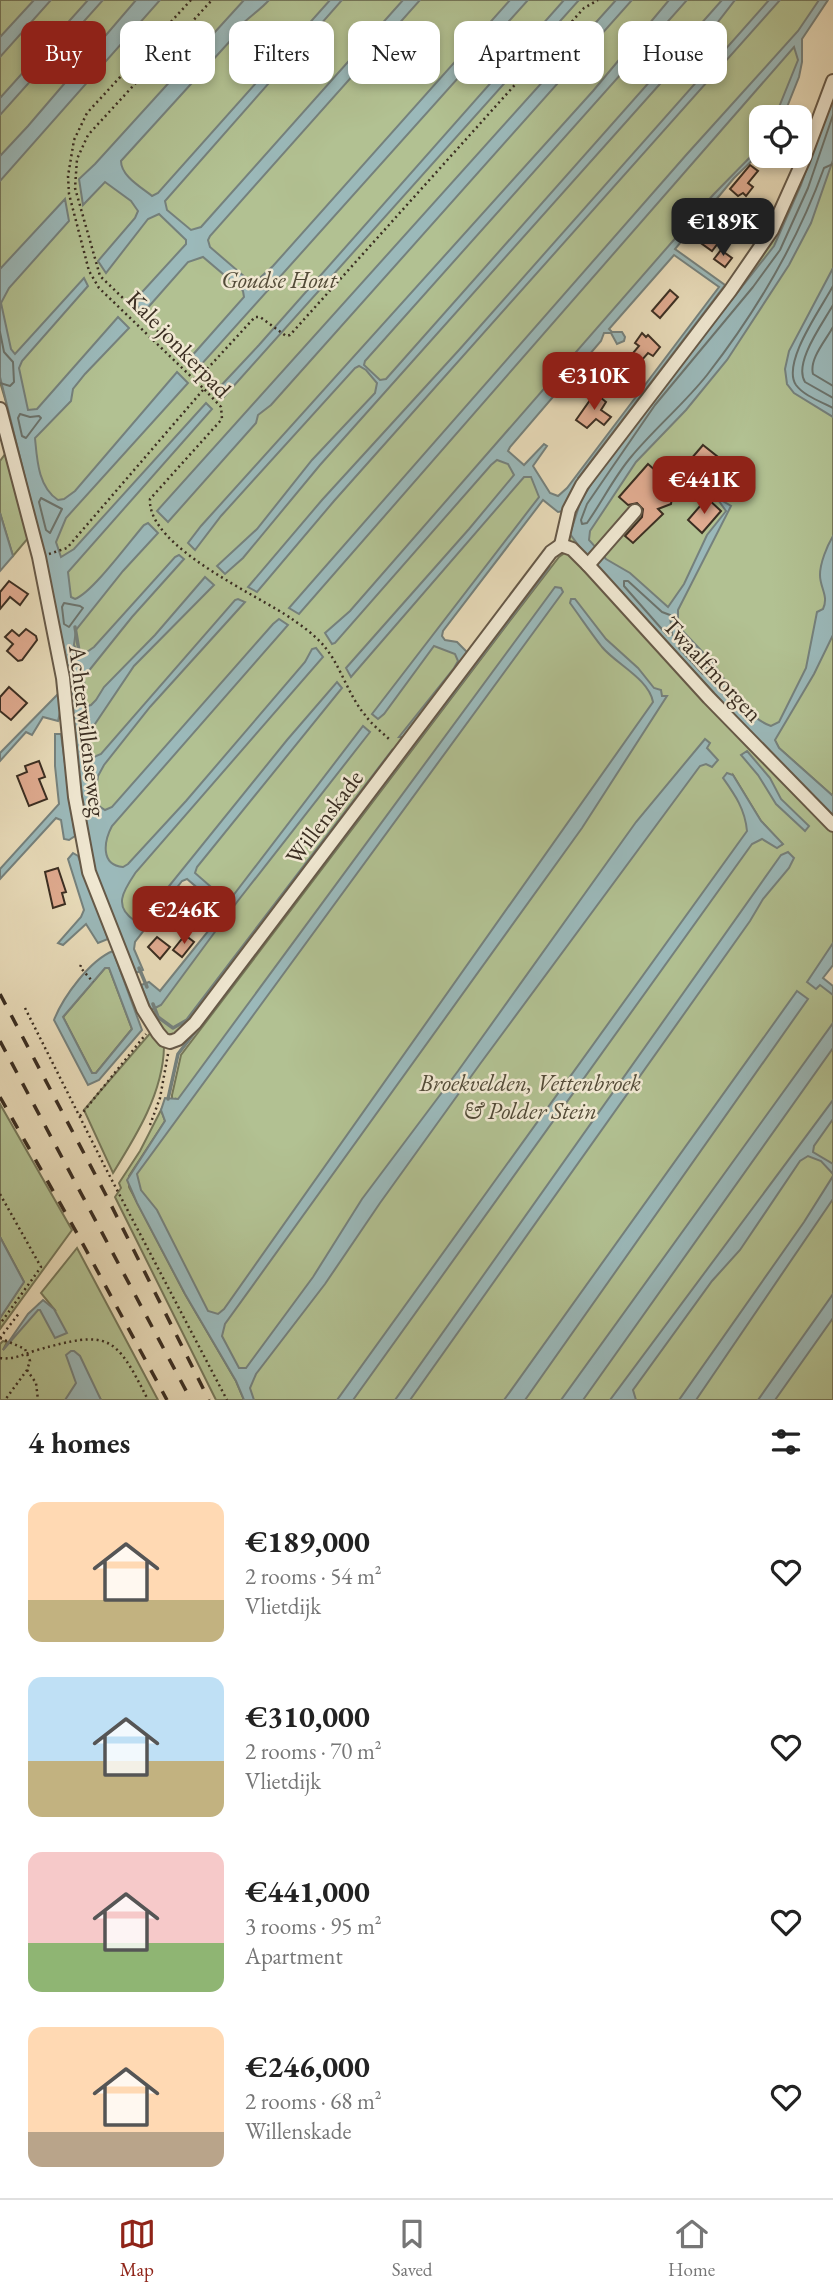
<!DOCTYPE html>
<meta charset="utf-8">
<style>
:root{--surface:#fff;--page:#f2f2f2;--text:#222;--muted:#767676;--line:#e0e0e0;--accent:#8f2418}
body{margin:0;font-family:"EB Garamond",serif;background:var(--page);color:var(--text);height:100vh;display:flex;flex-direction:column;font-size:26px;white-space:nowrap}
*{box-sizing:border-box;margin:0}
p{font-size:23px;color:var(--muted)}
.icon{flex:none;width:38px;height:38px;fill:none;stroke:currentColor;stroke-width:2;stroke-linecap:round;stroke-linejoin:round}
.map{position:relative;height:1400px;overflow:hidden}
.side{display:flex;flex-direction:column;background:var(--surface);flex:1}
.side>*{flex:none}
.hud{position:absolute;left:21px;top:21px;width:791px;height:63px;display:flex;gap:14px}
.controls{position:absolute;left:749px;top:105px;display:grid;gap:14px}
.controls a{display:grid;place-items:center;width:63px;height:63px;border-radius:14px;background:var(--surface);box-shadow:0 4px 10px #0003;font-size:35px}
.price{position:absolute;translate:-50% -60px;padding:0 16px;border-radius:14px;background:var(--accent);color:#fff;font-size:23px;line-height:46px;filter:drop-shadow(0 2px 4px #0008)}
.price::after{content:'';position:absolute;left:50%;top:42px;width:21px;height:16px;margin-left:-10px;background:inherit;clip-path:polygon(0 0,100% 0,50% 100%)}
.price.active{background:#222;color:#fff}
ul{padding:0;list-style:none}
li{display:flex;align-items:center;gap:21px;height:175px;padding:0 28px}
li span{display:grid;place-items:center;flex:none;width:196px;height:140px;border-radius:14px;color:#555}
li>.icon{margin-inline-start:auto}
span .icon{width:84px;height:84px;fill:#fffc;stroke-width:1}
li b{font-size:30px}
h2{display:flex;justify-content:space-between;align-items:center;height:84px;padding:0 28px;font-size:30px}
.chip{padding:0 24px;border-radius:14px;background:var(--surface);box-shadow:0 4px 10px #0003;font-size:24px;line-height:63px}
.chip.active{background:var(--accent);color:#fff}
.menu{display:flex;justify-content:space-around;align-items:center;height:98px;border-top:2px solid var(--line);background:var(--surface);font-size:19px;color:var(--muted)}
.menu a{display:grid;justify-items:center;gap:4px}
.menu .active{color:var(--accent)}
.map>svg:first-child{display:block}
</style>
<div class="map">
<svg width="833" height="1400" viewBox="0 0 833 1400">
<rect width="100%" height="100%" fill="#e8dbb9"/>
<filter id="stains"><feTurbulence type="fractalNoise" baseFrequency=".00286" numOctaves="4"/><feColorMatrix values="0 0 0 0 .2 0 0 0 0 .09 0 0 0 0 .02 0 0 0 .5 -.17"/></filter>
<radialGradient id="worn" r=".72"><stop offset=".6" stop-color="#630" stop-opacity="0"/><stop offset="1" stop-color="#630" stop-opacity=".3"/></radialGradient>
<g fill="#b2c192" stroke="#76785a" stroke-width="2" fill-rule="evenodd">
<polygon points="0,0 822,0 797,41 800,56 779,117 761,117 760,147 500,449 527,470 545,493 436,635 464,658 189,1021 178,1033 170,1036 161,1031 151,1010 158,1006 229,910 185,873 130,933 112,906 83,756 47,540 0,382"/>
<polygon points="833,124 833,796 779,748 775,741 580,537 821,162"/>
<polygon points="6,453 29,537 13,556 0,513 0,461"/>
<path d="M572 524 575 543 588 558 833 820V952L817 975 833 987V1400H248L129 1178 173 1117 175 1099 172 1100V1095L181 1055 509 622 559 557 566 552ZM733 775 761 821 783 845 739 801 730 787Z"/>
<polygon points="105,968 109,968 132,1029 96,1073 92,1073 63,1017"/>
<path d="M152 1031 164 1047C163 1093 136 1136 113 1173L84 1110Z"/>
<polygon points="0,1104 72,1230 0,1329 0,1318 24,1282 0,1237"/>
<polygon points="161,1110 165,1121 129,1176 129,1187 185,1294 236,1381 244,1400 216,1400 115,1197 121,1188 119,1183 140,1151"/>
<polygon points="77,1248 158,1400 101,1400 91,1382 96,1400 0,1400 0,1344 3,1341 7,1342 3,1350 39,1304 54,1309 41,1293"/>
</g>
<g fill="#9bb9ba" stroke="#75817d" stroke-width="2" fill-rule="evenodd">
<polygon points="34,0 51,0 0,57 0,37"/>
<polygon points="88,0 103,0 0,115 0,98"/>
<polygon points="136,0 160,0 0,181 0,156 28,126"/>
<path d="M244 0H269C258 13 235 25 231 40L121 161C121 176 141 187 152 196L158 193 330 0H342L165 201 167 210 191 230 201 227 403 0H420L210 236 208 240 210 247 253 284 273 266 510 0H528L200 366 190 358 244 297 243 291 203 257 188 262 144 312 133 302 186 244V240L159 214 148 219 106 273 98 261 135 218 138 211 131 201 105 182 83 205 79 179 95 164Z"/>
<polygon points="564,0 579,0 222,399 215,392 259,345"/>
<polygon points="616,0 632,0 271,405 258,415 256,423 168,522 157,511"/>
<polygon points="669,0 687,0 365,361 364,365 380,380 386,379 722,0 735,0 714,27 692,48 320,465 243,558 225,574 217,566 257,529 312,460 375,393 377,383 366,370 359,366 355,368 221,516 195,550 188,543 201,526 593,91"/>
<polygon points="769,0 780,0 334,501 257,592 248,587 322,500 459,350"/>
<polygon points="819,0 828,0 802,39 802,62 799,77 783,117 775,117 798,60 794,47 299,614 289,608 687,154 798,31"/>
<path d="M833 93V160L811 223 789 265 727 360 686 410 636 462 590 531 589 540 606 559 630 573 668 607 684 584 707 535 726 511 716 497 731 506 678 610V626C689 638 701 650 712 662 727 681 746 718 771 726L779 722 806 668 817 612 823 609C829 596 820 588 820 575 820 563 827 546 833 536V635L814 674 775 740 779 748 833 796V820L588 558 570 534 581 500 613 451 774 246 801 185Z"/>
<path d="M761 146V152L734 178 675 249 725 285 578 478 579 482 563 511 558 512 543 500 443 631 442 636 445 640 457 642 468 653 404 737H399L454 668 458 661 455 654 434 646 384 714 378 719 372 714 539 497 531 477H524L351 677 346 668 469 529 514 475 508 464 497 460 491 465 335 643 332 644 325 633 350 611 713 195ZM674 255 719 287 567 488 558 496 550 493 533 466 547 446 544 444 524 465 508 451 510 447 601 341 604 333H611L617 344 624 341 625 337 622 332H612L609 329Z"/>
<path d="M65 199 69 221 9 288 1 303 11 349 15 354 84 278 88 286 22 361 19 368 28 410 37 409 118 317 129 328 85 374 73 389 71 401 35 438C37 459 38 487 58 500L64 499 75 491 177 372 188 383 66 518 56 542 61 557 74 549 206 403 212 409 68 572 71 597 75 599C92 593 130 541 144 525L148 523 158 533 123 571 76 630 74 645 79 654H84L94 647 175 557 179 555 184 559 132 617 83 678 79 699 84 707 91 705 96 700 104 687 155 635 205 577 214 585 134 666 95 724 82 749 83 756 87 760 101 754 235 600 238 599 245 602 150 707 104 765 98 776 95 795 99 806 105 810 112 807 273 624 279 619 288 625 112 826C104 841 100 865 123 867L128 864 186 801 305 662 312 649 316 648 323 657 136 872C124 890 112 906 135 921L153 906 287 740 337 682 342 688 197 867 195 873 226 900 232 897 363 726 370 732 237 902 161 1005 151 1010 141 985 149 982 160 991 222 914V909L187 879 182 881 135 942 134 949 143 970 136 973 98 881 88 843 75 742 44 554 0 377V269Z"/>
<polygon points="833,268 833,417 794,393 787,384 785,369 789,351"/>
<polygon points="0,513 13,556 0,571"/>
<path d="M555 587 561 588 563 592 137 1174 141 1190 157 1210 208 1311 218 1314 224 1309 653 702C649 679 616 664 602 647 591 633 581 618 570 603L571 599H575L606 639 638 668 654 688 661 690 662 696H667L582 828 225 1324 222 1336 239 1368H246L313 1277 362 1199 458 1071 636 822 705 739 710 743 707 748 718 760 712 767 706 764 700 766 480 1064 380 1203 325 1284 256 1374 250 1388 254 1400H244L236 1381 185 1294 137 1203 127 1180 165 1121 161 1110 165 1098 178 1099Z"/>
<polygon points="59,693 61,708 58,721 43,717 32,735 26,732 0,761 0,753"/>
<polygon points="55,734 61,734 75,836 69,840 64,839 61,820 56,818 0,879 0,869 59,804 55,766"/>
<polygon points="747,751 770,778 781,799 809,826 805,831 776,804 758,775 741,755"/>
<path d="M727 773 733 775 761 821 783 844 777 848 762 839 752 844 353 1400H337L747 831C745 809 735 795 723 778Z"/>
<polygon points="788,852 794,858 789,868 763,899 750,921 410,1400 395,1400 781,855"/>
<polygon points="73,853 78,856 108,939 98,943 86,924 63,945 58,943 81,917 84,910 68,859"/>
<polygon points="833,943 833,965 823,978 833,986 833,995 820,985 816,989 807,982"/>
<path d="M113 951 142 1030 99 1080 88 1085 54 1020C63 997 90 960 113 951ZM105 968H109L132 1029 96 1073H92L63 1017Z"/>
<polygon points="797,991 808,999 525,1400 504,1400"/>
<polygon points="833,1023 833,1048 583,1400 561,1400"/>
<polygon points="833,1100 833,1119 814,1146 813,1152 833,1164 833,1174 821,1161 808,1156 800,1161 740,1250 712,1281 633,1390 636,1400 610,1400"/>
<polygon points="833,1176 833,1199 696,1400 679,1400 804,1222"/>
<polygon points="0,1237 24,1282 0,1318"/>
<polygon points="833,1294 833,1318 775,1400 758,1400"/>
<polygon points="43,1300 54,1309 67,1333 55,1338 40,1310 38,1310 3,1350 28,1314"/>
<polygon points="71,1351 74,1351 80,1356 101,1400 65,1400 76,1383 66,1355"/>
</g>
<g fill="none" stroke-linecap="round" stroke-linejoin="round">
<g stroke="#6b746e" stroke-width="2">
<path d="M833 115 808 188 780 250 753 287 655 405 587 504 581 520 582 524 587 523C602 502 614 477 631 457 655 428 684 404 707 375 756 312 797 243 824 168L833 164"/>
<path d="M833 286C822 307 781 363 796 385 804 396 822 402 833 408"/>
<path d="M833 305C823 323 793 363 805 382L833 398"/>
<path d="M833 327C826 340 809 359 813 374L833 386"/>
<polyline points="0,332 4,352 13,362 14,382 10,386 0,383"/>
<polygon points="20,414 30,417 39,416 41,418 26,438 22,436 18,418"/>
<polygon points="41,498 62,509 50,533 46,530 39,502"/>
<polygon points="624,581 628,581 662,612 670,615 672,635 667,635 624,586"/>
<polygon points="64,603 80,606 83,608 69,627 64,624 62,607"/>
<polygon points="680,643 684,643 707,667 708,674 703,674 679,648"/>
</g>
<g stroke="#75817d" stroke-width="3.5">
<polyline points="75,627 80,657"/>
<polyline points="83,675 85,710"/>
<polyline points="86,738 87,762"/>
<polyline points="330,855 549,567"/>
<polyline points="139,968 147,987"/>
<polyline points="153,1004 158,1017 173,1028 187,1020 393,750"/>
<polyline points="168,1099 178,1054 198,1028"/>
</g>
</g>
<g fill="#e0ab90" stroke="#3b2e22" stroke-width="2">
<polygon points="750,165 758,171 748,183 753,187 746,196 743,193 738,196 730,189"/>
<polygon points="712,223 725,234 712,251 698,241"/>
<polygon points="721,250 732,258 725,267 714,259"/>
<polygon points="670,290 678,297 660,318 652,311"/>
<polygon points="642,333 646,337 648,335 660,347 653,356 648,353 642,360 633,353 639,346 635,343"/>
<polygon points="595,393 606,402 601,410 611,417 604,425 596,419 587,428 576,420"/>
<polygon points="703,445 718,457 693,486 678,474"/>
<polygon points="648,464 674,487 671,504 658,509 663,514 633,543 625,536 642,517 643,509 637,503 628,505 619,497"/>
<polygon points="707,498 721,511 702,533 688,520"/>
<polygon points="9,581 28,594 20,605 10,597 0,609 0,592"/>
<polygon points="26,629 36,636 37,640 22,660 18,661 7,651 13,644 5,637 12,630 19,636"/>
<polygon points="9,687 27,703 11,720 0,711 0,697"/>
<polygon points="39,761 45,777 39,779 47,799 29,806 17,776 27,772 25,766"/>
<polygon points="58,868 66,892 62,893 65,904 53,908 45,872"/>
<polygon points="185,935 194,942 182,957 173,950"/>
<polygon points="157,937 170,947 160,959 148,947"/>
</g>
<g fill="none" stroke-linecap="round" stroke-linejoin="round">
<g stroke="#665948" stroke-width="16">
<g id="minor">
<polyline points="0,409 39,557 63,678 75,797 89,872 143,1009 158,1033 164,1040 170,1042 178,1039 195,1023 551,552 561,545"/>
<polyline points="561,545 569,510 582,485 730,291 772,230 803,161 833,81"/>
<polyline points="561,545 572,549 588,565 709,698 833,825"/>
<polyline points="588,565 635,511"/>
</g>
</g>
<g stroke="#3b2e22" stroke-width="2.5" stroke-dasharray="2 3.5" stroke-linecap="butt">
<path d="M191 0 87 113 74 140 68 176 69 194 89 271 99 288 204 389 221 407 222 419 150 499C147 547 258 595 292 619 302 626 316 636 324 646 341 666 348 695 365 715 372 725 383 733 391 741"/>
<polyline points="200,376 175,348 100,276 75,188 77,159 88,135 212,0"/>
<polyline points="196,381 255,317 260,317 286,336 290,335 584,8 598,0"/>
<polyline points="49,554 67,548 203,390"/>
<polyline points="81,965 80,967 93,982"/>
<polyline points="25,1008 105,1167 227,1400"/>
<polyline points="80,1116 146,1034"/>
<polyline points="150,1125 160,1098 168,1054"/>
<polyline points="0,1194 41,1267 0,1324"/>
<polyline points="0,1338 25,1349 30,1361 27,1370 5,1400"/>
<polyline points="0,1338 20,1312"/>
<path d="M0 1358C14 1360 24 1354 37 1350 109 1330 115 1334 148 1400"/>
<polyline points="27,1370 36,1383 38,1400"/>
</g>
<use href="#minor" stroke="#f0e8d2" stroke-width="12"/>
<g stroke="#3b2e22" stroke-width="3.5" stroke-dasharray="12 12" stroke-linecap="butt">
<polyline points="0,994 107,1197 209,1400"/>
<polyline points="0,1041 191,1400"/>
<polyline points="0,1097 78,1235 167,1400"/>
</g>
</g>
<g text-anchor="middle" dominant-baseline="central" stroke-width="5" stroke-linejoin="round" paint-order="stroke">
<g font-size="24" font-style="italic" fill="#534b38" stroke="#f0e8d2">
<text x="279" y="279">Goudse Hout</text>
<text x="530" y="1082">Broekvelden, Vettenbroek<tspan x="530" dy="28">&amp; Polder Stein</tspan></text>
</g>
<g font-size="24" fill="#3b2e22" stroke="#f0e8d2">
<text transform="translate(179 344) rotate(46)">Kale jonkerpad</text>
<text transform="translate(713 669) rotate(47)">Twaalfmorgen</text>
<text transform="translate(88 731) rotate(83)">Achterwillenseweg</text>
<text transform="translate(324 817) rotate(-53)">Willenskade</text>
</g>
</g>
<rect width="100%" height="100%" filter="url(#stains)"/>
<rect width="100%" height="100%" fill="url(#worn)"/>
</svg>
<div class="controls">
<a><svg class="icon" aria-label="locate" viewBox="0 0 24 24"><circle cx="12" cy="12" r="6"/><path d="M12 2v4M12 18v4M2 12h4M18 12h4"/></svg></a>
</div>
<b class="price active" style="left:723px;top:258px">€189K</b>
<b class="price" style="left:594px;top:412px">€310K</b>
<b class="price" style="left:704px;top:516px">€441K</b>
<b class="price" style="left:184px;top:946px">€246K</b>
<div class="hud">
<a class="chip active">Buy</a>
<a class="chip">Rent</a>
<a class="chip">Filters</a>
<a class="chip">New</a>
<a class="chip">Apartment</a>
<a class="chip">House</a>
</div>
</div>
<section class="side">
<h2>4 homes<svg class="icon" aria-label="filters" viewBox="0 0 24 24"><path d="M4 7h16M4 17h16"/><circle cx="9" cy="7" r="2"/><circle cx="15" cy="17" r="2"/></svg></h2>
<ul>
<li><span style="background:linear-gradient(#ffd9b3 70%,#c2b280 0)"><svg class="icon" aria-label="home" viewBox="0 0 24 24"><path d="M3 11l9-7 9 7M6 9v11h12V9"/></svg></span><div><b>€189,000</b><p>2 rooms · 54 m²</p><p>Vlietdijk</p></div><svg class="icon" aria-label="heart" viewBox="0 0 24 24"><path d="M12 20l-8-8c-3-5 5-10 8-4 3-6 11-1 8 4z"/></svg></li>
<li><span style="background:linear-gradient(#bfe0f5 60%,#c2b280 0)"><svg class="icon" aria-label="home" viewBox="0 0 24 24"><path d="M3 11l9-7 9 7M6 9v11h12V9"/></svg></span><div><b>€310,000</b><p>2 rooms · 70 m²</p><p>Vlietdijk</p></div><svg class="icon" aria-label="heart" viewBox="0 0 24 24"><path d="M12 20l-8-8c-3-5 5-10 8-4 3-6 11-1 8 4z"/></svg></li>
<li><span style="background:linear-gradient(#f6c9c9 65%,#8fb573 0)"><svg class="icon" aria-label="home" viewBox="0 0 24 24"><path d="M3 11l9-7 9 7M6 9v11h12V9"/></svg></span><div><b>€441,000</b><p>3 rooms · 95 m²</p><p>Apartment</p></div><svg class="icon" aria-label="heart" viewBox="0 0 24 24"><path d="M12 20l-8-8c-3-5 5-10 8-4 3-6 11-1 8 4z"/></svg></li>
<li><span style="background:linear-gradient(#ffd9b3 75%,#b9a48a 0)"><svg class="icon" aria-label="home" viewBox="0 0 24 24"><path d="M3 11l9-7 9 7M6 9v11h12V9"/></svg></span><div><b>€246,000</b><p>2 rooms · 68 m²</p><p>Willenskade</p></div><svg class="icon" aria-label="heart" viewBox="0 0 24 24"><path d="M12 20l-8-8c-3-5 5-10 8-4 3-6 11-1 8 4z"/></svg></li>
</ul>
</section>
<nav class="menu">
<a class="active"><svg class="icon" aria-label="map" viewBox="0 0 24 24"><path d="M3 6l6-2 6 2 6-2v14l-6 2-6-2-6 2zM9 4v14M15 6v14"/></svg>Map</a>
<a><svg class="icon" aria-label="saved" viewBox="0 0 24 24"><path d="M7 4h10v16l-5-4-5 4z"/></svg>Saved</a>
<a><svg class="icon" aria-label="home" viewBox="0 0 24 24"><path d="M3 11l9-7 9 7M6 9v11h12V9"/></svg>Home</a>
</nav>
